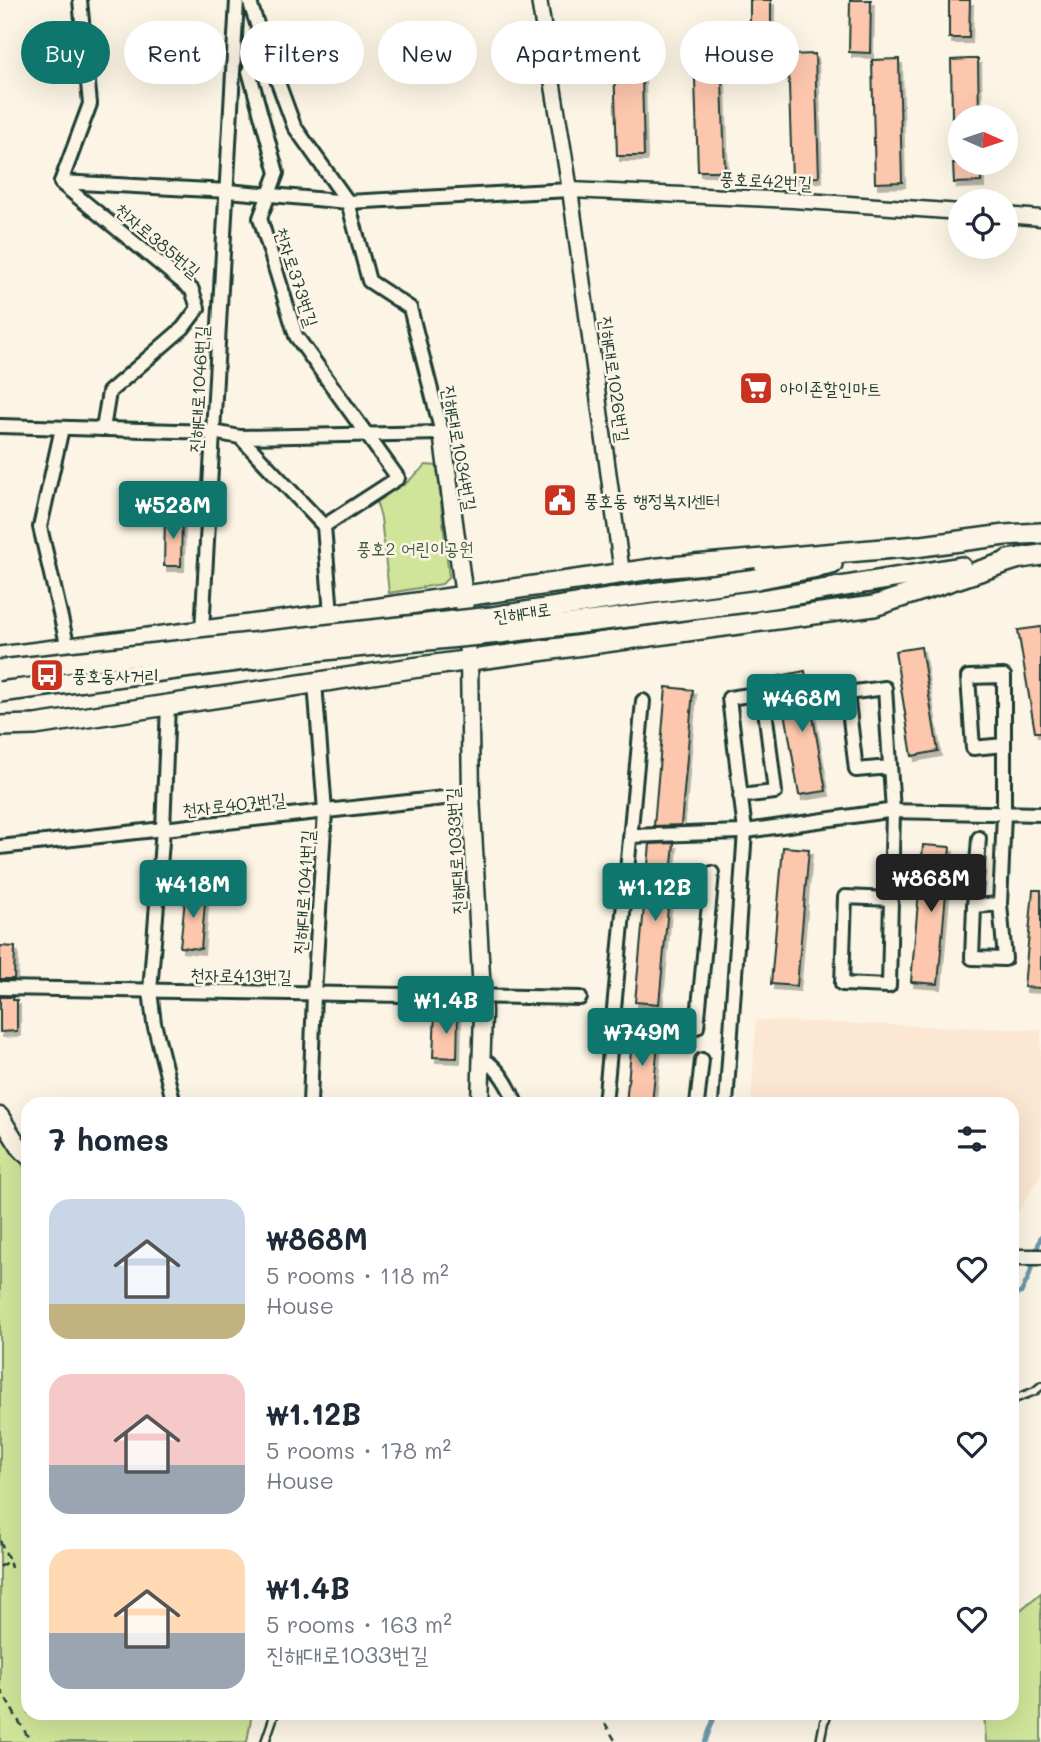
<!DOCTYPE html>
<meta charset="utf-8">
<style>
:root{--surface:#fff;--page:#f2f2f3;--text:#1f2937;--muted:#747a83;--accent:#0f766e}
body{margin:0;font-family:Mali,"Poor Story",sans-serif;background:var(--page);color:var(--text);height:100vh;display:flex;flex-direction:column;font-size:26px;white-space:nowrap}
*{box-sizing:border-box;margin:0}
p{font-size:23px;color:var(--muted)}
.icon{flex:none;width:38px;height:38px;fill:none;stroke:currentColor;stroke-width:2;stroke-linecap:round;stroke-linejoin:round}
.map{position:relative;flex:1;overflow:hidden}
.drawer{position:absolute;left:21px;top:1097px;width:998px;height:623px;display:flex;flex-direction:column;background:var(--surface);border-radius:21px;box-shadow:0 7px 28px #0002}
.drawer>*{flex:none}
.banner{position:absolute;left:21px;top:21px;width:999px;height:63px;display:flex;gap:14px}
.needle{width:46px;rotate:93deg}
.fabs{position:absolute;left:948px;top:105px;display:grid;gap:14px}
.fabs a{display:grid;place-items:center;width:70px;height:70px;border-radius:50%;background:var(--surface);box-shadow:0 7px 28px #0002;font-size:35px}
.price{position:absolute;translate:-50% -60px;padding:0 16px;border-radius:7px;background:var(--accent);color:#fff;font-size:23px;line-height:46px;filter:drop-shadow(0 2px 4px #0008)}
.price::after{content:'';position:absolute;left:50%;top:42px;width:21px;height:16px;margin-left:-10px;background:inherit;clip-path:polygon(0 0,100% 0,50% 100%)}
.price.current{background:#222;color:#fff}
ul{padding:0;list-style:none}
li{display:flex;align-items:center;gap:21px;height:175px;padding:0 28px}
li span{display:grid;place-items:center;flex:none;width:196px;height:140px;border-radius:21px;color:#555}
li>.icon{margin-inline-start:auto}
span .icon{width:84px;height:84px;fill:#fffc;stroke-width:1}
li b{font-size:30px}
h2{display:flex;justify-content:space-between;align-items:center;height:84px;padding:0 28px;font-size:30px}
.pill{padding:0 24px;border-radius:32px;background:var(--surface);box-shadow:0 7px 28px #0002;font-size:24px;line-height:63px}
.pill.current{background:var(--accent);color:#fff}
.map>svg:first-child{display:block}
</style>
<div class="map">
<svg width="1041" height="1742" viewBox="0 0 1041 1742">
<defs>
<filter id="shadow"><feDropShadow dx="3" dy="5" stdDeviation="0" flood-color="#0004"/></filter>
</defs>
<rect width="100%" height="100%" fill="#fcf5e5"/>
<filter id="ink" filterUnits="userSpaceOnUse"><feTurbulence type="fractalNoise" baseFrequency=".0143" numOctaves="2"/><feDisplacementMap in="SourceGraphic" scale="14" xChannelSelector="R" yChannelSelector="G"/><feConvolveMatrix kernelMatrix="1 2 1 2 8 2 1 2 1" color-interpolation-filters="sRGB"/></filter>
<g filter="url(#ink)">
<polygon fill="#fce7d4" points="756,1020 1041,1030 1041,1173 1012,1223 1012,1104 751,1104"/>
<g fill="#d0e59a" stroke="#789167" stroke-width="2">
<polygon points="426,465 437,466 449,577 442,584 389,593 381,518 376,501 399,483 404,485"/>
<polygon points="0,1118 28,1176 28,1713 252,1713 247,1742 0,1742"/>
<polygon points="1041,1593 1041,1742 986,1742 984,1713 1012,1713 1012,1617"/>
</g>
<g fill="none" stroke-linecap="round" stroke-linejoin="round">
<g stroke="#6998ab" stroke-width="4.5">
<polyline points="1012,1294 1021,1293 1029,1276 1041,1236"/>
<polyline points="705,1742 716,1713"/>
</g>
</g>
<g fill="#fcc7ad" stroke="#1f3d34" stroke-width="2" filter="url(#shadow)">
<polygon points="750,0 771,0 771,30 750,29"/>
<polygon points="850,0 871,0 870,53 849,52"/>
<polygon points="949,0 970,0 969,38 949,38"/>
<polygon points="613,33 641,33 644,156 617,156"/>
<polygon points="721,48 725,171 698,171 694,49"/>
<polygon points="815,54 819,177 792,178 788,55"/>
<polygon points="899,59 902,182 875,183 872,60"/>
<polygon points="969,59 978,59 979,117 952,117 951,60"/>
<polygon points="953,163 981,163 981,182 954,183"/>
<polygon points="165,516 182,517 181,566 164,566"/>
<polygon points="1041,627 1041,732 1035,732 1018,630"/>
<polygon points="921,647 938,751 912,756 895,651"/>
<polygon points="805,671 826,791 799,795 779,676"/>
<polygon points="666,687 693,690 681,825 654,826"/>
<polygon points="674,843 659,1004 635,1002 650,844"/>
<polygon points="923,845 950,847 938,984 911,982"/>
<polygon points="783,847 809,849 797,986 771,984"/>
<polygon points="186,890 206,891 201,949 180,947"/>
<polygon points="1033,890 1041,890 1041,988 1024,987"/>
<polygon points="0,946 15,947 14,979 0,979"/>
<polygon points="0,997 13,997 13,1000 17,1000 17,1031 0,1032"/>
<polygon points="435,1013 458,1014 457,1058 433,1057"/>
<polygon points="633,1030 659,1033 652,1104 626,1104"/>
</g>
<g fill="none" stroke-linecap="round" stroke-linejoin="round">
<g stroke="#1f3d34" stroke-width="11">
<g id="service">
<polyline points="1012,1400 1035,1391 1041,1386"/>
<polyline points="265,1742 275,1713"/>
<polyline points="820,1742 824,1722 829,1713"/>
</g>
</g>
<g stroke="#1f3d34" stroke-width="18">
<g id="minor">
<polyline points="262,39 249,71 277,173 260,218 296,336 398,478 324,526 331,614"/>
<polyline points="61,182 228,191 348,202 570,190"/>
<polyline points="61,182 90,104 80,0"/>
<polyline points="61,183 192,290 198,308 183,328 109,392 103,429"/>
<polyline points="0,426 213,432 240,437 442,433 410,308 369,281 348,202 294,126 262,39 249,0"/>
<polyline points="62,428 40,527 68,648"/>
<polyline points="240,437 324,526"/>
<polyline points="202,631 237,0"/>
<polyline points="168,705 163,829 150,991 154,1023 174,1104"/>
<polyline points="890,767 856,770 847,693 885,688 893,811 889,986 842,984 845,897 891,899"/>
<polyline points="631,836 739,832 888,811 1041,814"/>
<polyline points="0,847 471,795"/>
<polyline points="1000,904 974,906 972,958 1005,959 1000,904 1004,814 1004,676 968,677 973,748 1004,745"/>
<polyline points="974,906 979,838"/>
<polyline points="0,988 580,998"/>
<polyline points="613,1020 697,1027 712,873"/>
<path d="M481 1058C499 1067 509 1086 516 1104"/>
<polyline points="310,1104 314,994 325,811 315,683"/>
<polyline points="605,1104 643,701"/>
<polyline points="697,1104 702,1060"/>
<polyline points="726,1104 745,831 729,698 763,693 775,792 740,796"/>
</g>
</g>
<g stroke="#1f3d34" stroke-width="19">
<g id="tertiary">
<polyline points="539,0 570,190 622,573"/>
<polyline points="570,190 793,200 961,212"/>
<polyline points="1006,215 1041,218"/>
<polyline points="1012,1257 1041,1257"/>
</g>
</g>
<g stroke="#1f3d34" stroke-width="21">
<g id="secondary">
<polyline points="442,433 464,596 465,629 469,660 471,795 483,1012 480,1104"/>
<polyline points="0,1116 22,1151 28,1156"/>
</g>
</g>
<g stroke="#1f3d34" stroke-width="24">
<g id="trunk">
<polyline points="907,548 1005,535 1041,533"/>
<polyline points="1008,560 1041,555"/>
<polyline points="757,579 832,564"/>
<polyline points="755,601 961,567"/>
<polyline points="0,657 374,609 659,568 918,546"/>
<polyline points="0,726 35,725 412,668 874,606 1019,558"/>
</g>
</g>
<g stroke="#1f3d34" stroke-width="2.5" stroke-dasharray="7 5" stroke-linecap="butt">
<polyline points="0,1541 9,1560 11,1568"/>
<polyline points="0,1567 9,1560"/>
<polyline points="0,1689 31,1742"/>
<polyline points="599,1713 616,1742"/>
</g>
<use href="#service" stroke="#fcf5e5" stroke-width="6"/>
<use href="#minor" stroke="#fcf5e5" stroke-width="12"/>
<use href="#tertiary" stroke="#fcf5e5" stroke-width="14"/>
<use href="#secondary" stroke="#fcf5e5" stroke-width="16"/>
<use href="#trunk" stroke="#fcf5e5" stroke-width="19"/>
<g stroke="#1f3d34" stroke-width="24" stroke-linecap="butt">
<g id="trunk-bridge">
<polyline points="0,670 492,617 622,597 757,579"/>
<polyline points="0,692 314,651 500,633 755,601"/>
</g>
</g>
<use href="#trunk-bridge" stroke="#fcf5e5" stroke-width="19"/>
</g>
</g>
<defs>
<g id="supermarket-square" transform="scale(1.75)"><rect x="-9" y="-9" width="18" height="18" rx="4" fill="#c8321e" stroke="#fcf5e5"/><path d="M-6-5.5h2.5l.6 2H6L4.5 2H-2.5L-4.4-4H-6ZM-1.5 3.2a1.3 1.3 0 1 0 .1 0ZM3 3.2a1.3 1.3 0 1 0 .1 0Z" fill="#fff"/></g>
<g id="civic-square" transform="scale(1.75)"><rect x="-9" y="-9" width="18" height="18" rx="4" fill="#c8321e" stroke="#fcf5e5"/><path d="M-.6-6.5H3V-4.5H.6V-3L4-1V1h2V6H-6V1h2V-1L-.6-3ZM-1.2 2.5V6h2.4V2.5Z" fill="#fff"/></g>
<g id="bus-square" transform="scale(1.75)"><rect x="-9" y="-9" width="18" height="18" rx="4" fill="#c8321e" stroke="#fcf5e5"/><path d="M-5-6H5V4H4V6H2V4H-2V6H-4V4H-5ZM-3.5-4V0h7V-4ZM-3.5 1.2v1.5H-2V1.2ZM2 1.2v1.5H3.5V1.2Z" fill="#fff"/></g>
</defs>
<g fill-rule="evenodd">
<use href="#supermarket-square" x="756" y="388"/>
<use href="#civic-square" x="560" y="500"/>
<use href="#bus-square" x="47" y="675"/>
</g>
<g text-anchor="middle" dominant-baseline="central" stroke-width="5" stroke-linejoin="round" paint-order="stroke">
<g font-size="18" fill="#1f3d34" stroke="#fcf5e5">
<text transform="translate(766 180) rotate(3)">풍호로42번길</text>
<text transform="translate(158 240) rotate(40)">천자로385번길</text>
<text transform="translate(297 277) rotate(72)">천자로373번길</text>
<text transform="translate(615 379) rotate(82)">진해대로1026번길</text>
<text transform="translate(198 389) rotate(-87)">진해대로1046번길</text>
<text transform="translate(460 448) rotate(80)">진해대로1034번길</text>
<text transform="translate(522 612) rotate(-8)">진해대로</text>
<text transform="translate(234 804) rotate(-6)">천자로407번길</text>
<text transform="translate(455 851) rotate(-93)">진해대로1033번길</text>
<text transform="translate(303 892) rotate(-86)">진해대로1041번길</text>
<text transform="translate(241 975) rotate(1)">천자로413번길</text>
</g>
<g font-size="18" fill="#1f3d34" stroke="#fcf5e5" text-anchor="start">
<text x="780" y="388">아이존할인마트</text>
<text x="584" y="500">풍호동 행정복지센터</text>
<text x="72" y="675">풍호동사거리</text>
</g>
<g font-size="18" fill="#425f48" stroke="#fcf5e5">
<text x="415" y="548">풍호2 어린이공원</text>
</g>
</g>
</svg>
<div class="fabs">
<a><svg class="needle" viewBox="-14 -14 28 28"><path d="M0-13l5 13h-10z" fill="#e53935"/><path d="M0 13l5-13h-10z" fill="#747a83"/></svg></a>
<a><svg class="icon" aria-label="locate" viewBox="0 0 24 24"><circle cx="12" cy="12" r="6"/><path d="M12 2v4M12 18v4M2 12h4M18 12h4"/></svg></a>
</div>
<b class="price" style="left:173px;top:541px">₩528M</b>
<b class="price" style="left:802px;top:734px">₩468M</b>
<b class="price current" style="left:931px;top:914px">₩868M</b>
<b class="price" style="left:193px;top:920px">₩418M</b>
<b class="price" style="left:655px;top:923px">₩1.12B</b>
<b class="price" style="left:446px;top:1036px">₩1.4B</b>
<b class="price" style="left:642px;top:1068px">₩749M</b>
<div class="banner">
<a class="pill current">Buy</a>
<a class="pill">Rent</a>
<a class="pill">Filters</a>
<a class="pill">New</a>
<a class="pill">Apartment</a>
<a class="pill">House</a>
</div>
<section class="drawer">
<h2>7 homes<svg class="icon" aria-label="filters" viewBox="0 0 24 24"><path d="M4 7h16M4 17h16"/><circle cx="9" cy="7" r="2"/><circle cx="15" cy="17" r="2"/></svg></h2>
<ul>
<li><span style="background:linear-gradient(#c9d6e8 75%,#c2b280 0)"><svg class="icon" aria-label="home" viewBox="0 0 24 24"><path d="M3 11l9-7 9 7M6 9v11h12V9"/></svg></span><div><b>₩868M</b><p>5 rooms · 118 m²</p><p>House</p></div><svg class="icon" aria-label="heart" viewBox="0 0 24 24"><path d="M12 20l-8-8c-3-5 5-10 8-4 3-6 11-1 8 4z"/></svg></li>
<li><span style="background:linear-gradient(#f6c9c9 65%,#9aa5b1 0)"><svg class="icon" aria-label="home" viewBox="0 0 24 24"><path d="M3 11l9-7 9 7M6 9v11h12V9"/></svg></span><div><b>₩1.12B</b><p>5 rooms · 178 m²</p><p>House</p></div><svg class="icon" aria-label="heart" viewBox="0 0 24 24"><path d="M12 20l-8-8c-3-5 5-10 8-4 3-6 11-1 8 4z"/></svg></li>
<li><span style="background:linear-gradient(#ffd9b3 60%,#9aa5b1 0)"><svg class="icon" aria-label="home" viewBox="0 0 24 24"><path d="M3 11l9-7 9 7M6 9v11h12V9"/></svg></span><div><b>₩1.4B</b><p>5 rooms · 163 m²</p><p>진해대로1033번길</p></div><svg class="icon" aria-label="heart" viewBox="0 0 24 24"><path d="M12 20l-8-8c-3-5 5-10 8-4 3-6 11-1 8 4z"/></svg></li>
</ul>
</section>
</div>
